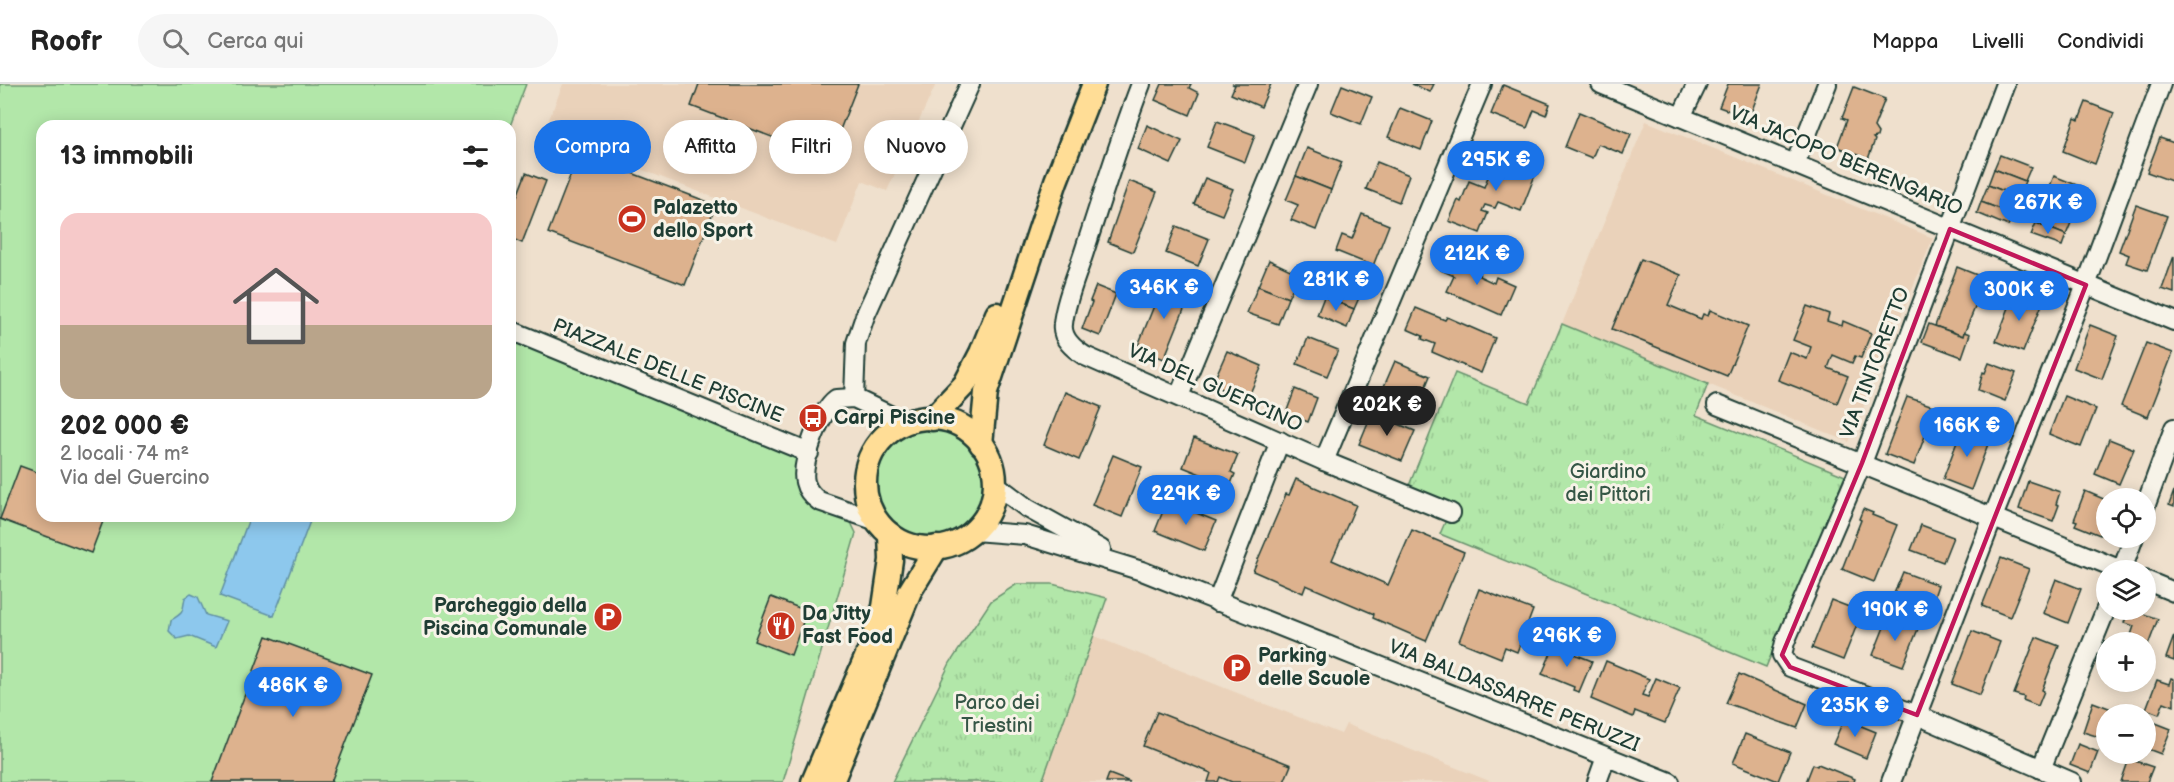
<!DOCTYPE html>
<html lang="it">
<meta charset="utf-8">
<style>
:root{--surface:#fff;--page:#f6f6f6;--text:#222;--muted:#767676;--line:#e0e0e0;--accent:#1a73e8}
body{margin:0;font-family:"Balsamiq Sans",sans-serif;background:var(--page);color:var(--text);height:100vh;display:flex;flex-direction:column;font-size:22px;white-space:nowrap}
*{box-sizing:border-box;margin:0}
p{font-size:20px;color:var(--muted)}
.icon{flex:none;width:33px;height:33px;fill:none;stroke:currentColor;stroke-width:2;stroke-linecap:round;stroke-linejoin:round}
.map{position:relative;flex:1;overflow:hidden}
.details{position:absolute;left:36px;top:36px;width:480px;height:402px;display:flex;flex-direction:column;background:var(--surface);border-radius:18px;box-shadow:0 3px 15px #0003}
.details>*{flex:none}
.guide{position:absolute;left:534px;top:36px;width:570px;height:54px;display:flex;gap:12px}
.buttons{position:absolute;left:2096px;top:404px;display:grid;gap:12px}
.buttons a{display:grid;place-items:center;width:60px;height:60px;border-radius:50%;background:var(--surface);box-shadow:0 3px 15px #0003;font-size:30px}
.price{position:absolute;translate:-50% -51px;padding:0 14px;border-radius:21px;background:var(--accent);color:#fff;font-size:20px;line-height:39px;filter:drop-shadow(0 2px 3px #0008)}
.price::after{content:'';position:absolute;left:50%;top:36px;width:18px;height:14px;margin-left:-9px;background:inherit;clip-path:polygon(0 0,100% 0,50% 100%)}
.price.selected{background:#222;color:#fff}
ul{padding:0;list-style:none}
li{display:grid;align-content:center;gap:12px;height:318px;padding:0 24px}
li span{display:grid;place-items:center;height:186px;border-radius:18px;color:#555}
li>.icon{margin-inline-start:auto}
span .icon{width:108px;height:108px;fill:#fffc;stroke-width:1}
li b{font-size:26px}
h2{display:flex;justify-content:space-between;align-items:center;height:72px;padding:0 24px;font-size:26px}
.chip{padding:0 21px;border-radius:27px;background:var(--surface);box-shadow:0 3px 15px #0003;font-size:21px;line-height:54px}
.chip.selected{background:var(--accent);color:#fff}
header{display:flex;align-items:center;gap:36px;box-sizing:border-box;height:84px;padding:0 30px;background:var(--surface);border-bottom:2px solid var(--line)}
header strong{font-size:28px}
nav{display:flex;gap:33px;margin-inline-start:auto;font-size:21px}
.search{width:420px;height:54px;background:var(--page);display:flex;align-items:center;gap:15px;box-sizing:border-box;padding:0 21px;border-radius:33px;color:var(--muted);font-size:22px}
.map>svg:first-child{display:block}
</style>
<header>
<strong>Roofr</strong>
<div class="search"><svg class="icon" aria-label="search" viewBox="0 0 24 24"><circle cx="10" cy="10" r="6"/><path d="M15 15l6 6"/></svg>Cerca qui</div>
<nav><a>Mappa</a><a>Livelli</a><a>Condividi</a></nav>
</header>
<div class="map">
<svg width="2174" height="698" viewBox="0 0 2174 698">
<defs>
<pattern id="park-tufts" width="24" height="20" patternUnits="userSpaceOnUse" patternTransform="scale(1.5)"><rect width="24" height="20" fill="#b2e7a9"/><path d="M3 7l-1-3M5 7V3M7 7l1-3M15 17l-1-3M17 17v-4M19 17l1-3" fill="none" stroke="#99c792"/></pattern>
</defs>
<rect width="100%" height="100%" fill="#efe0cd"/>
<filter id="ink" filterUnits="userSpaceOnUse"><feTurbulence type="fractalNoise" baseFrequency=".0167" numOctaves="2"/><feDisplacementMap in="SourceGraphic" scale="12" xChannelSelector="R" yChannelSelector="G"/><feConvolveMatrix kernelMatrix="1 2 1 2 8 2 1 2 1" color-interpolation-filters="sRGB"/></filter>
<g filter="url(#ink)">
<g fill="#ead2ba">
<polygon points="563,0 936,0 887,107 862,97 837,161 544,48"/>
<polygon points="1646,37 1933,154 1849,358 1562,240"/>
<polygon points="1094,552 1341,650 1346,640 1492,698 1042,698"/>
</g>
<g fill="#b2e7a9" stroke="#68926e" stroke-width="1.5">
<polygon points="0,0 526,0 510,42 42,42 42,432 510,432 510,247 800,372 801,409 845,426 856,449 783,698 0,698"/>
<circle cx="930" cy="399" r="53"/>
</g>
<g fill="url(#park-tufts)" stroke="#68926e" stroke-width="1.5">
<polygon points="1562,240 1708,300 1696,331 1845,392 1766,583 1440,450 1452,422 1408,404 1455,289 1529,319"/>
<polygon points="1017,500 1052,500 1107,514 1042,698 892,698 950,579 991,517"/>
</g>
<g fill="#8dc8ed" stroke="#6190a3" stroke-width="1.5">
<polygon points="250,432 312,432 274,532 220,512"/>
<path d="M191 510 198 513 206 531 227 537 216 563 189 552 177 555 169 547 171 536C185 528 182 528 185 514Z"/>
</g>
<g fill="#ddb28e" stroke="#1f3d34" stroke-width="1.5">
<polygon points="699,0 858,0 836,56 818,50 811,68 691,22"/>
<polygon points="1162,0 1191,0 1189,4 1199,9 1190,31 1155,16"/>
<polygon points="1232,0 1271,0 1261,23 1231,10 1235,1"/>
<polygon points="1412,0 1434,0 1430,8"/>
<polygon points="1728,0 1762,0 1749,34 1719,23"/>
<polygon points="1342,1 1372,13 1361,40 1331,28"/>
<polygon points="1503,1 1550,20 1546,31 1534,26 1527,44 1491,30"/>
<polygon points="1854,3 1885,15 1874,43 1878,49 1877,53 1873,54 1875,56 1868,75 1837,63 1847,36 1842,34"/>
<polygon points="2086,18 2114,29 2095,80 2063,67 2075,34 2079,36"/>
<polygon points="1400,24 1432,37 1421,66 1388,53"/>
<polygon points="1579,28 1631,50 1623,70 1598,60 1592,74 1565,63"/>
<polygon points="1217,37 1255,51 1245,78 1207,63"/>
<polygon points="1147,41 1182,57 1171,80 1138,65"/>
<polygon points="2160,54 2174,59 2174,98 2147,88"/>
<polygon points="1307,64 1342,78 1331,106 1296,92"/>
<polygon points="1505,68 1539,81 1521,127 1498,118 1495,124 1485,121 1482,127 1488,129 1480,149 1449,137 1458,116 1461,118 1469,97 1484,103 1490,88 1496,90"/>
<polygon points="579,69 716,121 685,201 548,149"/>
<polygon points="2000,71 2031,83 2025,97 1994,85"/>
<polygon points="1377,78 1409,91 1399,118 1366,105"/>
<polygon points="1994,85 2025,97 2019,113 1988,101"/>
<polygon points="526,89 546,97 522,159 510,154 510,130"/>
<polygon points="1296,92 1331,106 1316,146 1291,136 1298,121 1286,116"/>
<polygon points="2054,92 2084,104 2079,118 2048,107"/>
<polygon points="1205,94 1233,105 1222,131 1194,120"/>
<polygon points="1129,97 1157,108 1133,168 1108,158"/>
<polygon points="1988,101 2019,113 2013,130 1981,118"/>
<polygon points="2048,107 2079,118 2073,134 2042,122"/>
<polygon points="1981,118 2013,130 2008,142 1977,129"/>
<polygon points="2136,121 2167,132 2147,186 2126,179 2129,171 2119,167"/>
<polygon points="2042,122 2073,134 2066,151 2036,139"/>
<polygon points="1362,130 1389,141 1373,182 1336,167 1342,151 1352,155"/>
<polygon points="2036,139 2066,151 2062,162 2031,151"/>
<polygon points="1176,142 1209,155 1198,182 1166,169"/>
<polygon points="1448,171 1481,186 1479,192 1494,199 1496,193 1514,201 1501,231 1447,207 1454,192 1441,186"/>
<polygon points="2174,172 2174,209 2162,205"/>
<polygon points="1641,175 1681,191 1668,221 1701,235 1703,230 1708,232 1710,226 1748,242 1727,292 1612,245"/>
<polygon points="1269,176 1299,190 1288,214 1258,202"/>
<polygon points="1957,183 1987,195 1963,252 1935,242"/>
<polygon points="1326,189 1363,205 1354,225 1324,213 1329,201 1322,198"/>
<polygon points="1164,197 1191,208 1164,275 1137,264"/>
<polygon points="1096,202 1116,210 1100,252 1082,245 1092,218 1090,217"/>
<polygon points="1258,202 1288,214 1278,240 1247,229"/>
<polygon points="2015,208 2043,218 2023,268 1996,257"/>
<polygon points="1324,213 1354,225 1347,244 1317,231"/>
<polygon points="1807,222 1829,230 1827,237 1842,242 1843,237 1871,249 1861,274 1855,272 1852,279 1833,271 1828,284 1848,292 1837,319 1778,296 1789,268 1807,275 1811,263 1793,256"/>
<polygon points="1416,224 1445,236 1447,233 1495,254 1481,289 1432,268 1435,260 1422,255 1423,252 1407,245"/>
<polygon points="1929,240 1963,252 1964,248 1970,250 1962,273 1922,258"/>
<polygon points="2090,241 2118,252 2102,295 2074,284"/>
<polygon points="1308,254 1338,266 1327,292 1297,280"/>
<polygon points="2146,259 2173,269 2148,333 2121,322"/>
<polygon points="1227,267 1262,282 1247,316 1212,301"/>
<polygon points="1395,277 1430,292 1418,321 1382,307"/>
<polygon points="1989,279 2016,289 2005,317 1978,306 1983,288 1985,289"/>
<polygon points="1295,305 1317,314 1308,338 1286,329"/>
<polygon points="1065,308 1101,323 1079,376 1044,361"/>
<polygon points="2064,312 2096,325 2081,363 2049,350"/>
<polygon points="1907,313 1936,323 1914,381 1885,370"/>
<polygon points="1372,329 1415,347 1402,377 1359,360"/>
<polygon points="1963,342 1991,352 1971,406 1943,395"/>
<polygon points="1194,354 1238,371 1231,388 1235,390 1230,402 1183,383"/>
<polygon points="2109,355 2134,365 2119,400 2095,390"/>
<polygon points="1113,371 1142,383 1122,433 1092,421"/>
<polygon points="20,382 42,390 42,432 105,432 91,469 0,435"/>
<polygon points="1296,395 1356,421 1332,476 1388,501 1412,446 1464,468 1426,557 1373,534 1374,530 1306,501 1303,509 1253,487 1286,410 1289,411"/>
<polygon points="2028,397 2060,408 2056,420 2059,421 2053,437 2019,425"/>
<polygon points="2085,407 2106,416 2106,435 2100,451 2075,441 2077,437 2074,436"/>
<polygon points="2174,407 2174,423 2169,421"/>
<polygon points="1167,417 1216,437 1204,467 1155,447"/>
<polygon points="1863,425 1873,429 1872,431 1897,441 1874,498 1842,485 1861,436 1859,435"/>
<polygon points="1921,441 1953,453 1943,478 1911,466"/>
<polygon points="2001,474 2029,485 2010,533 1982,522"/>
<polygon points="1903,488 1938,501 1934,513 1930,511 1925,525 1893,512"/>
<polygon points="2056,495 2081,505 2068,539 2043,529"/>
<polygon points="1479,505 1533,526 1517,568 1505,563 1501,574 1459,557"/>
<polygon points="771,513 807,527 791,571 754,557"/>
<polygon points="1831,516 1862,528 1843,576 1812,564"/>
<polygon points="2129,525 2158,535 2147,564 2145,558 2129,557 2134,542 2124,539"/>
<polygon points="1888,533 1918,545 1903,582 1873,571"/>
<polygon points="1972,547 2000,558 1980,611 1952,600"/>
<polygon points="267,552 372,591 331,698 212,698"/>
<polygon points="2174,552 2174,577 2166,574"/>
<polygon points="2036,553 2059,562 2042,606 2044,607 2038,622 2023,616 2024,613 2014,610"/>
<polygon points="1554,562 1592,577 1579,608 1573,606 1574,603 1542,590"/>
<polygon points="1606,577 1649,595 1642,611 1648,613 1656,594 1680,604 1665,639 1635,627 1633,633 1591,615"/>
<polygon points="1739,590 1807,620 1797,644 1726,619"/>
<polygon points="2171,594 2174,595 2174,622 2164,618 2159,630 2146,625 2157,596 2169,600"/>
<polygon points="2108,597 2132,597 2129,605"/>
<polygon points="2093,618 2114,626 2113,629 2116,630 2106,630 2106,655 2083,648"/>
<polygon points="1157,628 1291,681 1284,698 1232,698 1220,693 1218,698 1208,698 1211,689 1143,662"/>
<polygon points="1844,635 1876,648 1866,674 1833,660"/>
<polygon points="2148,636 2171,645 2161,670 2145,664 2145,643"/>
<polygon points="1745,650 1790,668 1778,697 1733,679"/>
<polygon points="2078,660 2098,668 2090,689 2070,681"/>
<polygon points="2129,675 2153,683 2147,698 2121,698"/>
<polygon points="1813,680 1817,682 1818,680 1855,695 1854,698 1806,698"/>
<polygon points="1109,690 1130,698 1106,698"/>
</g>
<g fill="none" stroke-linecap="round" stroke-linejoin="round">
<g stroke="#1f3d34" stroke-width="22">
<g id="minor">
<path d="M1141 0C1120 54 1103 110 1085 165 1078 188 1065 217 1063 240 1061 255 1074 265 1085 272L1324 377 1451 429"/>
<polyline points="1601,0 2174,237"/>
<polyline points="2005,0 1862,379 1785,558 1782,571 1790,583 1917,631 2072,698"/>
<polyline points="1681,33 1697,0"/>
<polyline points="1795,80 1827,0"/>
<polyline points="510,246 809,369"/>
<polyline points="1179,312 1308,0"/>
<polyline points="854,314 856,259 865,232 970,0"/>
<polyline points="1717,321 2121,486"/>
<polyline points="1324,377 1482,0"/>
<polyline points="995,400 1027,424 1101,465"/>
<polyline points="2145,423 2174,344"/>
<path d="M877 437 819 417C812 412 807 407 805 398 800 379 821 326 836 315L854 314 906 339"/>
<polyline points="974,447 1025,451 1142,487 1670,698"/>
<polyline points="2122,486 2134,453"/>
<polyline points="2145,496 2174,508"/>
<polyline points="1217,518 1280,357"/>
<polyline points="2041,685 2106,525"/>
<polyline points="1597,698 1606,673"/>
<polyline points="1891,698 1993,433 2086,201 2161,0"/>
</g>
</g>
<g stroke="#1f3d34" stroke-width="27">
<g id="major">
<circle cx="930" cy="399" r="65"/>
<polyline points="932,335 965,300 981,269 997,230"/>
<polyline points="981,360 986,308 1056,97 1094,0"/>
<polyline points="813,698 871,562 884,523 891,476 890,450"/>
<polyline points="832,698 910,507 937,463"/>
</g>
</g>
<use href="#minor" stroke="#f7f3e8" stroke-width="18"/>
<use href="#major" stroke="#ffdd96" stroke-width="22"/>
</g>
</g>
<path fill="none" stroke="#c2185b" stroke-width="4.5" stroke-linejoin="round" d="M1950 145 2086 201 1917 631 1790 583 1782 571 1862 379Z"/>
<defs>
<g id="stadium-disc" transform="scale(1.5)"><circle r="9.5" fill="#c8321e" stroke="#f7f3e8"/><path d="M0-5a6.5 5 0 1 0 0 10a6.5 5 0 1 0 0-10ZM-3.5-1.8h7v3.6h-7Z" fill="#fff"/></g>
<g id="bus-disc" transform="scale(1.5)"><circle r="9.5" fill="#c8321e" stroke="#f7f3e8"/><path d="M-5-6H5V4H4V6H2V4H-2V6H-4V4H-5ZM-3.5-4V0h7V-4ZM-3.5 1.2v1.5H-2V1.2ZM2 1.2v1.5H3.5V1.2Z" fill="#fff"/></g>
<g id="parking-disc" transform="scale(1.5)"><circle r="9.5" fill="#c8321e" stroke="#f7f3e8"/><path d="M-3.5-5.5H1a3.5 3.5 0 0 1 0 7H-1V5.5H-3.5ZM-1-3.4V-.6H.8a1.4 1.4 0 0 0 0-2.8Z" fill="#fff"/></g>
<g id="restaurant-disc" transform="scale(1.5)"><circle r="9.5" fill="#c8321e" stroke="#f7f3e8"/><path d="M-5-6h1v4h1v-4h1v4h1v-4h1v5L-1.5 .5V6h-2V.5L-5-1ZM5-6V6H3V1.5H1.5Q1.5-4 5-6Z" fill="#fff"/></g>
</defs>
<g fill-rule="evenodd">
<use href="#stadium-disc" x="632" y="135"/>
<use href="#bus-disc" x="813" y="334"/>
<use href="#parking-disc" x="608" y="533"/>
<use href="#restaurant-disc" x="781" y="542"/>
<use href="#parking-disc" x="1237" y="584"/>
</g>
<g text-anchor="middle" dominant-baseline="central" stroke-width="6" stroke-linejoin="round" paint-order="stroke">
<g font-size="20" fill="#1f3d34" stroke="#f7f3e8">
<text transform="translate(1846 77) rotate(23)">VIA JACOPO BERENGARIO</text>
<text transform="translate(1875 279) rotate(-69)">VIA TINTORETTO</text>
<text transform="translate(668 287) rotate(22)">PIAZZALE DELLE PISCINE</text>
<text transform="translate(1215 304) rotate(24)">VIA DEL GUERCINO</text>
<text transform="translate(1514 612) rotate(22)">VIA BALDASSARRE PERUZZI</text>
</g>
<g font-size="20" font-weight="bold" fill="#1f3d34" stroke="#f7f3e8" text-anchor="start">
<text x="653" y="124">Palazetto<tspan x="653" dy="23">dello Sport</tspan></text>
<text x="834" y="334">Carpi Piscine</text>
<text x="587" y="522" text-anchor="end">Parcheggio della<tspan x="587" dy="23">Piscina Comunale</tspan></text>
<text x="802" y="530">Da Jitty<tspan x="802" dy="23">Fast Food</tspan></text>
<text x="1258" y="572">Parking<tspan x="1258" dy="23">delle Scuole</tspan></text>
</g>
<g font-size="20" fill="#355646" stroke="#f7f3e8">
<text x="1608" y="388">Giardino<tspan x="1608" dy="23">dei Pittori</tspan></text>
<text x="997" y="619">Parco dei<tspan x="997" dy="23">Triestini</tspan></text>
</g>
</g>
</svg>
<div class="buttons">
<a><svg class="icon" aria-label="locate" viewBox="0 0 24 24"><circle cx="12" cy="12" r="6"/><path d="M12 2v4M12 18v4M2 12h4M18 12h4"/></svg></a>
<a><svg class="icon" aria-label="layers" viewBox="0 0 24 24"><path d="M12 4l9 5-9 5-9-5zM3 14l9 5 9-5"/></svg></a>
<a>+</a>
<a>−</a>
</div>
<b class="price" style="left:1496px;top:108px">295K €</b>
<b class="price" style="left:2048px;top:151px">267K €</b>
<b class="price" style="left:1477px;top:202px">212K €</b>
<b class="price" style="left:1336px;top:228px">281K €</b>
<b class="price" style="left:1164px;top:236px">346K €</b>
<b class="price" style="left:2019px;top:238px">300K €</b>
<b class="price selected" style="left:1387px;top:353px">202K €</b>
<b class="price" style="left:1967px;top:374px">166K €</b>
<b class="price" style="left:1186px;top:442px">229K €</b>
<b class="price" style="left:1895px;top:558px">190K €</b>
<b class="price" style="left:1567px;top:584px">296K €</b>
<b class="price" style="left:293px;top:634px">486K €</b>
<b class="price" style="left:1855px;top:654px">235K €</b>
<div class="guide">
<a class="chip selected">Compra</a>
<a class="chip">Affitta</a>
<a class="chip">Filtri</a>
<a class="chip">Nuovo</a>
</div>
<section class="details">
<h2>13 immobili<svg class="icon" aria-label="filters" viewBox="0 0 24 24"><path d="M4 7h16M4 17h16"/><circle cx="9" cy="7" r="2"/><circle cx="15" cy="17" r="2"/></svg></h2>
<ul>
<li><span style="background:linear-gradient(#f6c9c9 60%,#b9a48a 0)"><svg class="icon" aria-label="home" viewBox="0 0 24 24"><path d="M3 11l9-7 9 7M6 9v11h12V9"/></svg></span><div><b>202 000 €</b><p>2 locali · 74 m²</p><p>Via del Guercino</p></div></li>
</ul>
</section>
</div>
